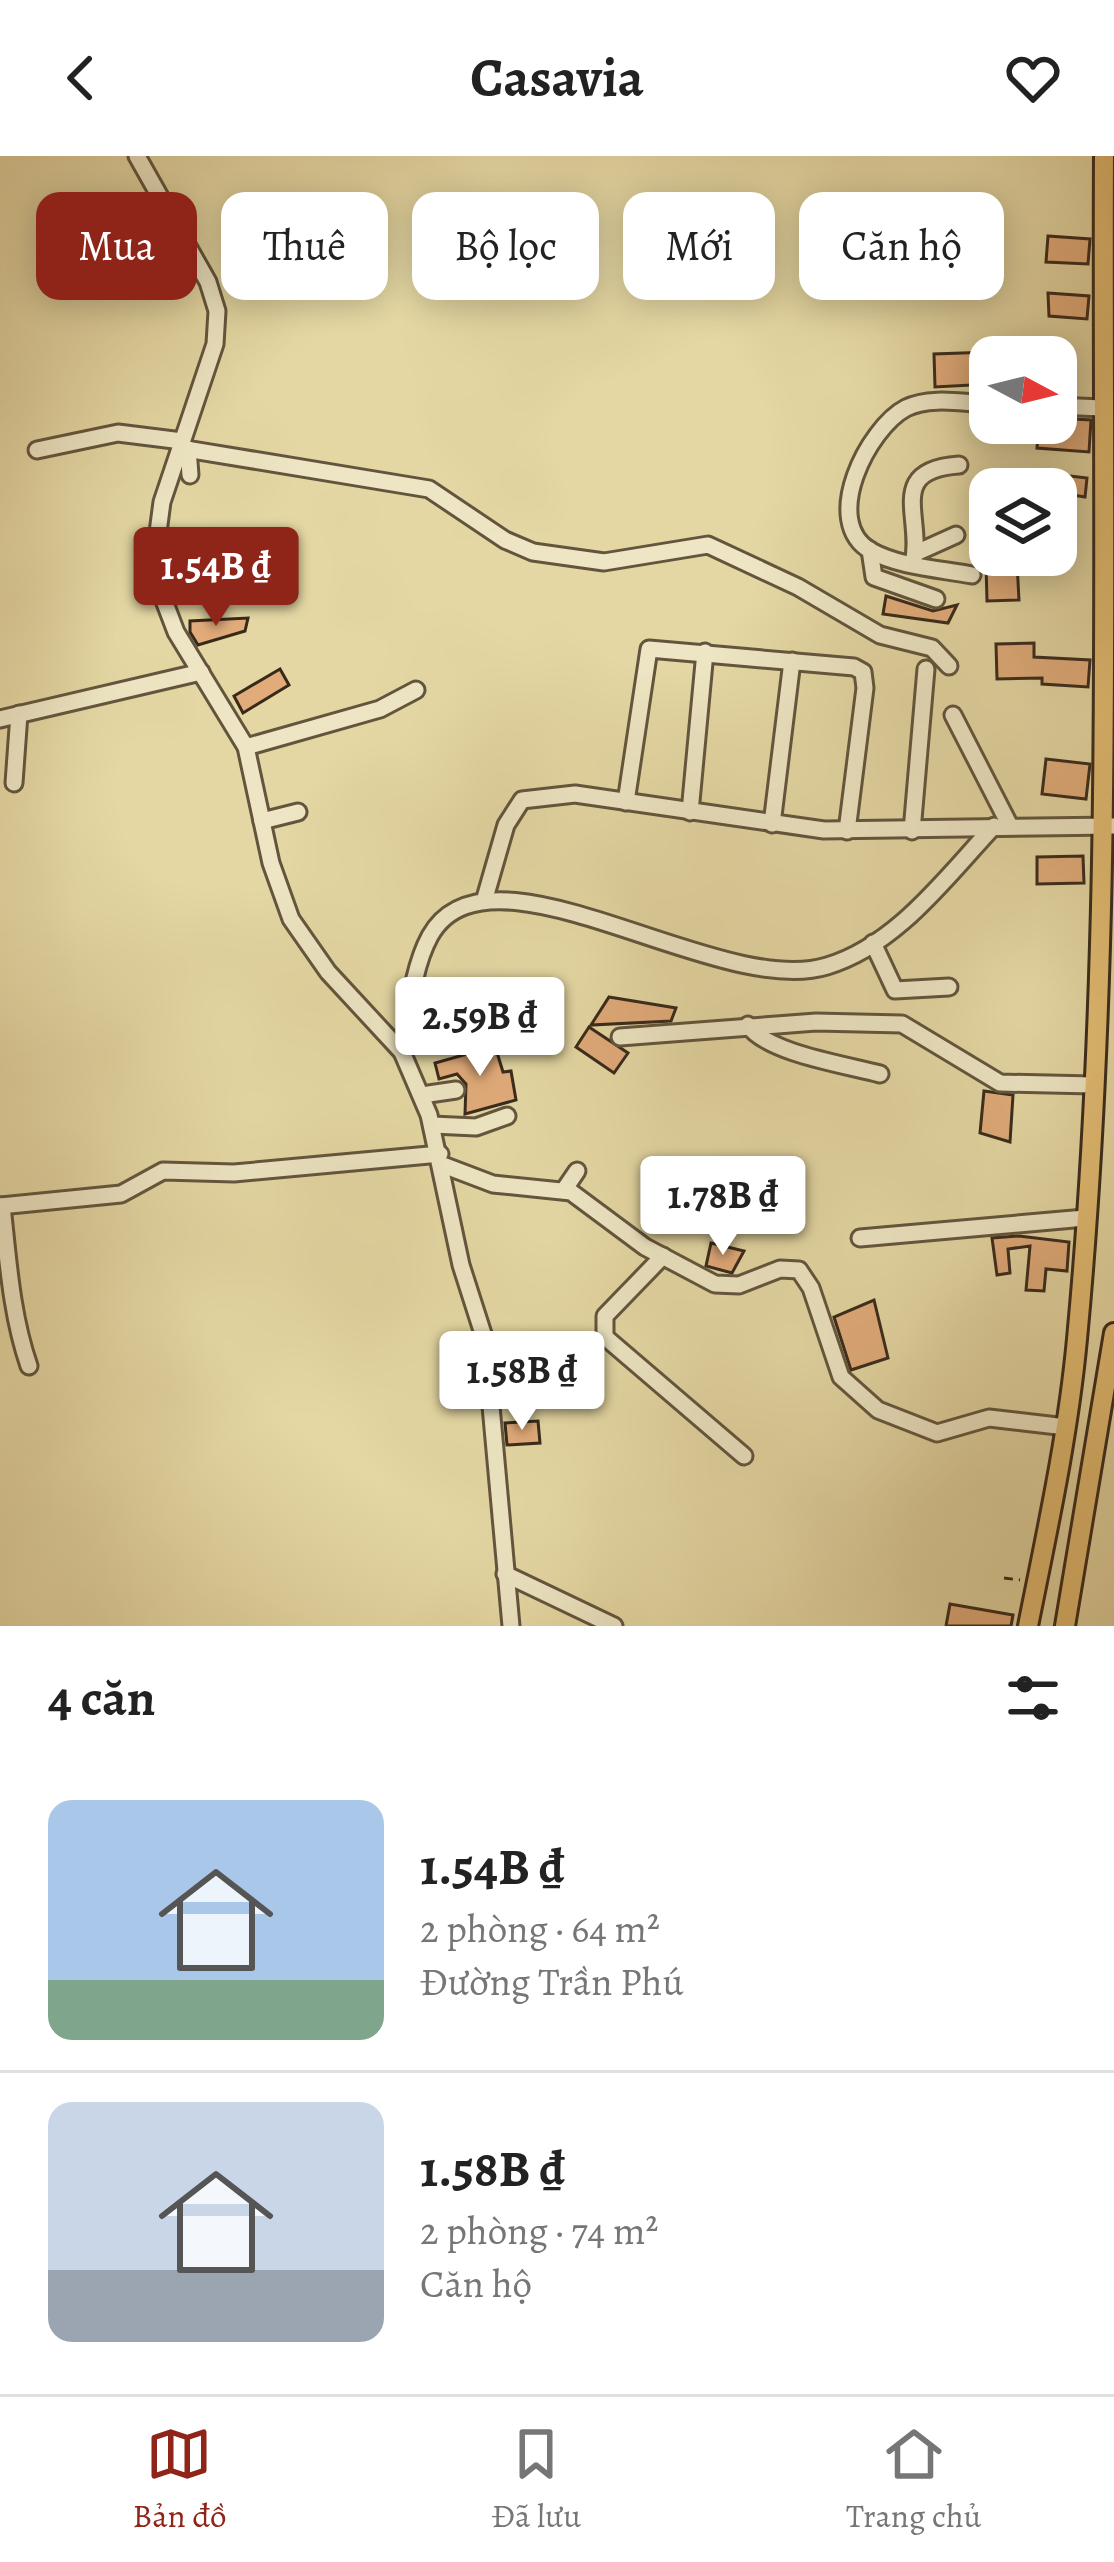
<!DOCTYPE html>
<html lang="vi">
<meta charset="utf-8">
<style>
:root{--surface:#fff;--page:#f2f2f2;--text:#222;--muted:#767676;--line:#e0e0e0;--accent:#8f2418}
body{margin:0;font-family:Alegreya,serif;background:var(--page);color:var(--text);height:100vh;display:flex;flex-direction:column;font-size:45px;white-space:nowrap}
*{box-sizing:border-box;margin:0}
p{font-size:39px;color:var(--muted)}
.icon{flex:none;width:66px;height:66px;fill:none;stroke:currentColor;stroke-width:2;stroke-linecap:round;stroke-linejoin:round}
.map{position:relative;height:1470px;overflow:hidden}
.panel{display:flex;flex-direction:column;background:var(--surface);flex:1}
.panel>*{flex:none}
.guide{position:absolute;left:36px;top:36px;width:1044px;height:108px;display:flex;gap:24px}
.needle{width:78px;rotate:97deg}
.controls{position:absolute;left:969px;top:180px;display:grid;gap:24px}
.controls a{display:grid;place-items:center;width:108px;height:108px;border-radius:24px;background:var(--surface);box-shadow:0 6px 30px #0003;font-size:60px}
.price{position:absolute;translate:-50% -102px;padding:0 27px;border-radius:12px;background:#fff;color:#222;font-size:39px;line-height:78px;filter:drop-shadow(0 3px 6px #0008)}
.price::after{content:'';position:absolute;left:50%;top:72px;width:36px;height:27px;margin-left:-18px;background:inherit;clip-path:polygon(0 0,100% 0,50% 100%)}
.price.selected{background:var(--accent);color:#fff}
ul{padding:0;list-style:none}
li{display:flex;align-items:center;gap:36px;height:300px;padding:0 48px}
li+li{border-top:3px solid var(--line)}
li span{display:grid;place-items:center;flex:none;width:336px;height:240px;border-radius:24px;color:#555}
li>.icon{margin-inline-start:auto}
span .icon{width:144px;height:144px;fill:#fffc;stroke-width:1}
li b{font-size:51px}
h2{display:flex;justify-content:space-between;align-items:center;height:144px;padding:0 48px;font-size:51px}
.pill{padding:0 42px;border-radius:24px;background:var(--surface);box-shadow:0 6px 30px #0003;font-size:42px;line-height:108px}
.pill.selected{background:var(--accent);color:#fff}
header{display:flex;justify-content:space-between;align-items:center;height:156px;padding:0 48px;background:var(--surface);font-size:54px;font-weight:600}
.tab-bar{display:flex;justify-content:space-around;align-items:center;height:168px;border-top:3px solid var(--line);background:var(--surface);font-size:33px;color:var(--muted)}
.tab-bar a{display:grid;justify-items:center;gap:6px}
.tab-bar .selected{color:var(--accent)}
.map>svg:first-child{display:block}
</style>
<header><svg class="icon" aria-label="back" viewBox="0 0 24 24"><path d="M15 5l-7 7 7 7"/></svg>Casavia<svg class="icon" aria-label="heart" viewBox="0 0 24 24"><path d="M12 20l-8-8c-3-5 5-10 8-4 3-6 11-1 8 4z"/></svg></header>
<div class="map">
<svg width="1114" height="1470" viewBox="0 0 1114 1470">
<rect width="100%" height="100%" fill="#e4d7a3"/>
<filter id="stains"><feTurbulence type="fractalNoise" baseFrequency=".00167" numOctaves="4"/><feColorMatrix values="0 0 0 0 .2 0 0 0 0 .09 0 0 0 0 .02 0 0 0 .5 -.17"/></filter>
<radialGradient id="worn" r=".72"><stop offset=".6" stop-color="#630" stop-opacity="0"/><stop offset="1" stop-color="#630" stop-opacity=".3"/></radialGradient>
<g fill="#e1ab7a" stroke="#382a1b" stroke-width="3">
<polygon points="1048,80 1090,83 1088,108 1046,106"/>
<polygon points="1048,137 1089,140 1087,163 1049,160"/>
<polygon points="990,196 990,228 935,231 934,198"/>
<polygon points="1056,262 1091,264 1089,296 1037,292 1039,267 1056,267"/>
<polygon points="1037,316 1087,322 1085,341 1035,333"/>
<polygon points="1017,407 1019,444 987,445 986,408"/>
<polygon points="886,440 933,455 957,449 948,467 883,458"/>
<polygon points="248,462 245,475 198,489 190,476 190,465"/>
<polygon points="1034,487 1034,501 1090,504 1088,531 1042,528 1042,522 997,523 996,488"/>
<polygon points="280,513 289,529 243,557 234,540"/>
<polygon points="1046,603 1090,608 1086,643 1042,638"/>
<polygon points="1083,700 1084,727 1037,728 1037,701"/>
<polygon points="609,841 676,852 671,865 591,869"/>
<polygon points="589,871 628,897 614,917 576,891"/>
<polygon points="495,890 503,916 511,915 516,944 465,958 466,928 457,918 439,923 435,907"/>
<polygon points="984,935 1013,939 1010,986 980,977"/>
<polygon points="1019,1080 1069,1086 1067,1115 1046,1113 1044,1135 1026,1134 1030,1090 1008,1093 1010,1117 997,1119 992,1082"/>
<polygon points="711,1087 744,1095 732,1117 706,1110"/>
<polygon points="874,1144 888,1202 851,1214 834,1161"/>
<polygon points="538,1265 540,1287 507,1289 505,1267"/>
<polygon points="950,1448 1013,1459 1011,1470 946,1470"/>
</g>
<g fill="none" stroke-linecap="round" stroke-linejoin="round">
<g stroke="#63553d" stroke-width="21">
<g id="minor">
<polyline points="137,0 208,126 217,155 215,188 162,346 155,399 160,434 176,476 246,591 271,707 291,763 328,816 402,896 429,959 461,1109 485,1184 511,1470"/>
<polyline points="1056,250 1102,252"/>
<polyline points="180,292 429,333 505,384 533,396 604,406 708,389 798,431 880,479 932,492 949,510"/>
<polyline points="188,293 190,319"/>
<polyline points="37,294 118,277 182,285"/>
<polyline points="870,394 874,421 936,443"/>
<polyline points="916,397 956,379"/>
<path d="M913 407C924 362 885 314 959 309"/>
<path d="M972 419C940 413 900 411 871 395 820 366 868 272 906 252 930 240 964 247 990 248"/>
<polyline points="953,559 1010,670"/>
<polyline points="0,563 201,516"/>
<polyline points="246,591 380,553 416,534"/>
<polyline points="14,627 19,558"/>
<polyline points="626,646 649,493 854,511 863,516 865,532 847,675"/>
<polyline points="690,656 705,496"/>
<polyline points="262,665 298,656"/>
<polyline points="772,668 792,505"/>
<polyline points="912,675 926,513"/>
<polyline points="485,742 506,669 522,644 575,638 824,674 1114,670"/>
<polyline points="873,787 895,834 949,831"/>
<path d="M748 869C766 897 847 909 880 918"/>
<polyline points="620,881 816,866 902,868 1000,927 1093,929"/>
<path d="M402 896C409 859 412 813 430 780 489 674 718 844 827 810 897 789 946 721 994 670"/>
<polyline points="422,939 456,934"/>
<polyline points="432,969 476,971 507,960"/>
<polyline points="443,1009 493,1028 571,1036 645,1091 715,1128 739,1129 780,1113 799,1114 811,1132 841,1221 878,1254 937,1277 989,1262 1066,1271"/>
<polyline points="564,1034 577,1015"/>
<polyline points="0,1050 121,1038 163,1015 234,1017 440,998"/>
<path d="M2 1050C8 1103 11 1158 29 1210"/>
<polyline points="860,1082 1085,1062"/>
<polyline points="663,1100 605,1160 605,1181 744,1300"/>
<polyline points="505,1418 614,1470"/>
</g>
</g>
<g stroke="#382a1b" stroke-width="24">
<g id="major">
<path d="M1028 1470C1047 1375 1068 1280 1077 1183 1114 791 1102 393 1104 0"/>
<polyline points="1065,1470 1114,1177"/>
</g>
</g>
<polyline stroke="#382a1b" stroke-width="3" stroke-dasharray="9 6" stroke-linecap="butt" points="1004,1422 1020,1424"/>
<use href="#minor" stroke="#ede5c3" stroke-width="15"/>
<use href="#major" stroke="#e2bc72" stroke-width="18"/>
</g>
<rect width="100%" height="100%" filter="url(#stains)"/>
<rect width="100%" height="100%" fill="url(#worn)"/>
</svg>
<div class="controls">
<a><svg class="needle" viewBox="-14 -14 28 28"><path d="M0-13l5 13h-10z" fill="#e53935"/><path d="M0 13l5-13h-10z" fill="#767676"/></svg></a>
<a><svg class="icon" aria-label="layers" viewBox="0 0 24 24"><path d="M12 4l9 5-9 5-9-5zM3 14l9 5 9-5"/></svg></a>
</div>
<b class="price selected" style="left:216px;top:473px">1.54B ₫</b>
<b class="price" style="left:480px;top:923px">2.59B ₫</b>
<b class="price" style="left:723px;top:1102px">1.78B ₫</b>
<b class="price" style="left:522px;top:1277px">1.58B ₫</b>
<div class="guide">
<a class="pill selected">Mua</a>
<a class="pill">Thuê</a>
<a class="pill">Bộ lọc</a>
<a class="pill">Mới</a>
<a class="pill">Căn hộ</a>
</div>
</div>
<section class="panel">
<h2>4 căn<svg class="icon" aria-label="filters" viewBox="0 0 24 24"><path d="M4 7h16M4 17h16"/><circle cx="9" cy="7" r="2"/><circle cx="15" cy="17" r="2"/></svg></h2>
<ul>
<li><span style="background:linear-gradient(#a9c7e8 75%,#7fa58c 0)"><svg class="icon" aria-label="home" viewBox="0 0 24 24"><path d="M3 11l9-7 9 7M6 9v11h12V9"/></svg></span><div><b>1.54B ₫</b><p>2 phòng · 64 m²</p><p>Đường Trần Phú</p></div></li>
<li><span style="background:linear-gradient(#c9d6e8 70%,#9aa5b1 0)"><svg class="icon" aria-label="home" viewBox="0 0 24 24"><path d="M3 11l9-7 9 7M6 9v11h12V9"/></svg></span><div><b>1.58B ₫</b><p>2 phòng · 74 m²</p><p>Căn hộ</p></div></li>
</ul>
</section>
<nav class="tab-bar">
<a class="selected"><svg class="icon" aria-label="map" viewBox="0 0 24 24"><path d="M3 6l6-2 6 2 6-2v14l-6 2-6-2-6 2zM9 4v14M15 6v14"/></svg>Bản đồ</a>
<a><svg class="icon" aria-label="saved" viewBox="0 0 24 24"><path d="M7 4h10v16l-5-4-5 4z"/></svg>Đã lưu</a>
<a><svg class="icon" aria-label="home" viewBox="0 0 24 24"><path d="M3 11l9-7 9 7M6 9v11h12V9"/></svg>Trang chủ</a>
</nav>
